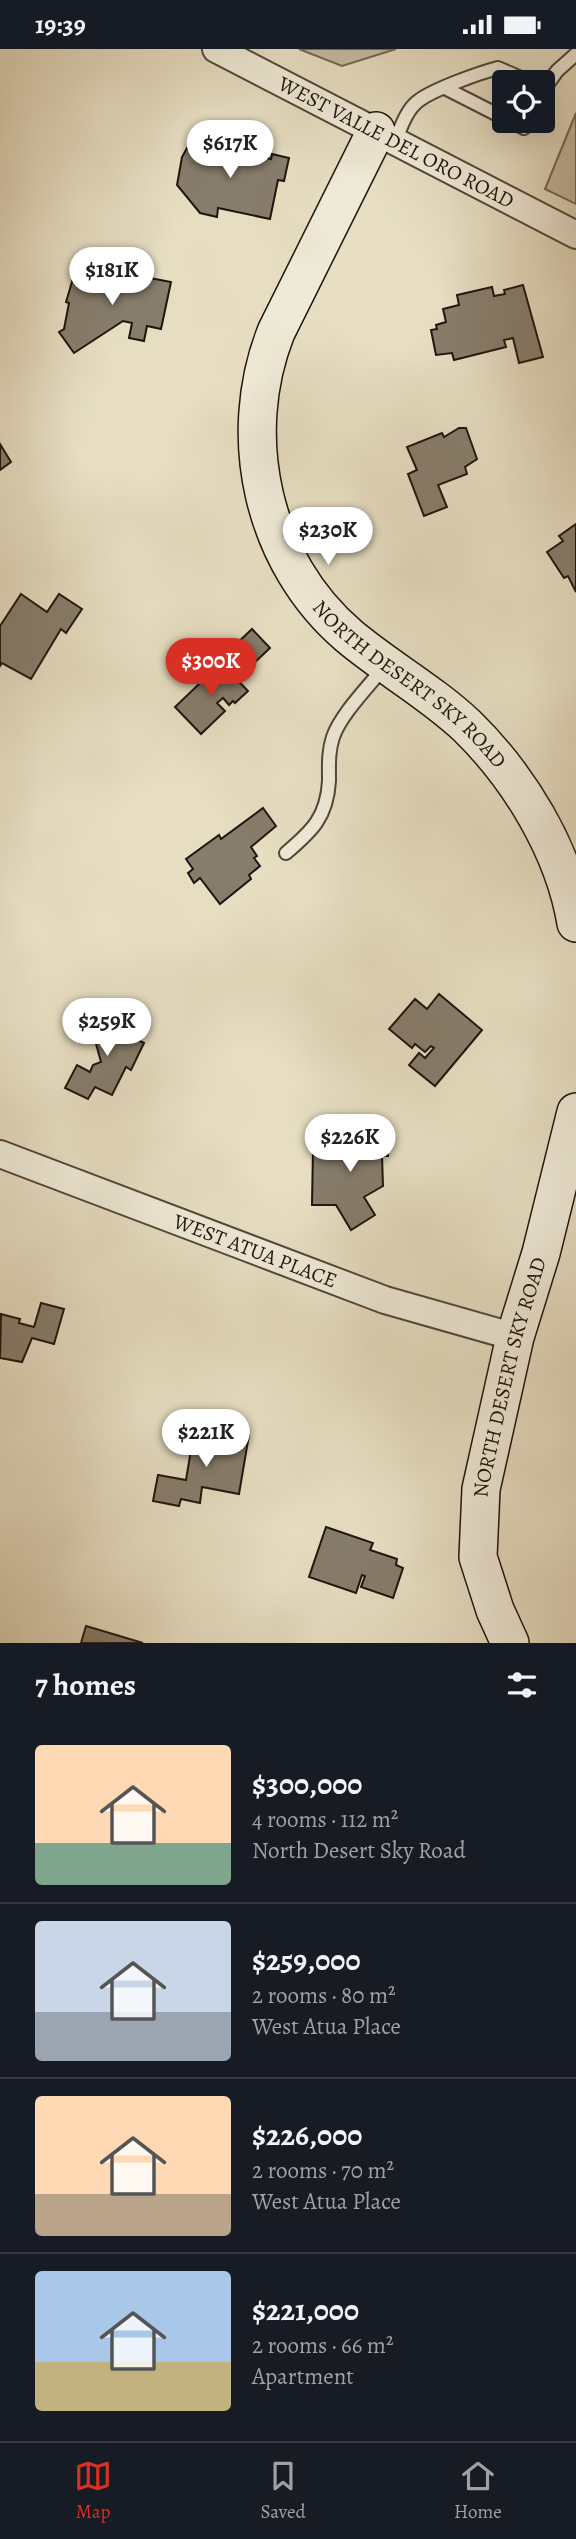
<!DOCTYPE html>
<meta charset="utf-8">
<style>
:root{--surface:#171b24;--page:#20242c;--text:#f1f3f6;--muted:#9ea1a6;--line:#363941;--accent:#d93025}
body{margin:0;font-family:Alegreya,serif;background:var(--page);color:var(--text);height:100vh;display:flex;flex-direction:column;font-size:26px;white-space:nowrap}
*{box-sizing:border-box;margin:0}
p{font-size:23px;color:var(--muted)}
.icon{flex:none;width:38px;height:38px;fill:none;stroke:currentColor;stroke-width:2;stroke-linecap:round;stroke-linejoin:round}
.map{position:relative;height:1594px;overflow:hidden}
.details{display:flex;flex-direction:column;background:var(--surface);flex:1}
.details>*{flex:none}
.fabs{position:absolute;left:492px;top:21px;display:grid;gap:14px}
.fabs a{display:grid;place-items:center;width:63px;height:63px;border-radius:7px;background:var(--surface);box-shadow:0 7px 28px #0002;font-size:35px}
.price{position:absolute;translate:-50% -60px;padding:0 16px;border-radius:24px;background:#fff;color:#222;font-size:23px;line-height:46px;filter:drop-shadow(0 2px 4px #0008)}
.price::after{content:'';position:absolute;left:50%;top:42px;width:21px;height:16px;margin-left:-10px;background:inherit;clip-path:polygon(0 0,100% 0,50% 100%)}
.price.current{background:var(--accent);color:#fff}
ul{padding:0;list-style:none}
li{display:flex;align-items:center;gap:21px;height:175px;padding:0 35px}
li+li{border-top:2px solid var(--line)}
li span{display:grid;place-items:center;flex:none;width:196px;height:140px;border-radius:7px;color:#555}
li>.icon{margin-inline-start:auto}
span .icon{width:84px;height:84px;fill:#fffc;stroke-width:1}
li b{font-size:30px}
h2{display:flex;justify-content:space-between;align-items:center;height:84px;padding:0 35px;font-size:30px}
.status{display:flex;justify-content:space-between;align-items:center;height:49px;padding:0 35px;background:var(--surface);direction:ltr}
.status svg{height:19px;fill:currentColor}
.tab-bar{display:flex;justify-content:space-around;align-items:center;height:98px;border-top:2px solid var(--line);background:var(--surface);font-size:19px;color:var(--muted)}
.tab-bar a{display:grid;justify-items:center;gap:4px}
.tab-bar .current{color:var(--accent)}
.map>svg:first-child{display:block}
</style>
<div class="status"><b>19:39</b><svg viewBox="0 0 49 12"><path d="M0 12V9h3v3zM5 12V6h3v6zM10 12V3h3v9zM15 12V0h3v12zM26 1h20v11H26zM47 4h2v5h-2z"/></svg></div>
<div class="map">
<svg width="576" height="1594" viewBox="0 0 576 1594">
<rect width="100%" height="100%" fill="#e7dec2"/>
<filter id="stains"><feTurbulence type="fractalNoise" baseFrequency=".00286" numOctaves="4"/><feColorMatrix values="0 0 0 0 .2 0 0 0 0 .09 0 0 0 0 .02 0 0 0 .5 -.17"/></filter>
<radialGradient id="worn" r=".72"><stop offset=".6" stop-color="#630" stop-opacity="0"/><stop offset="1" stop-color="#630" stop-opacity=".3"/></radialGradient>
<g fill="#c5bca3" stroke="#726858" stroke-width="2">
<polygon points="299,0 396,0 342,17"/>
<polygon points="576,64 576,155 545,140"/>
</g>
<g fill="#877d6c" stroke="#20140e" stroke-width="2">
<polygon points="191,92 271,110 272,105 289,109 284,132 278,131 270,170 218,159 217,168 200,164 177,136 182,108"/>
<polygon points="77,216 99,220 97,232 132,239 134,226 171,233 161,280 147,277 144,292 129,289 132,274 123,272 74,304 59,283 64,280 69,254 66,253"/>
<polygon points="523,236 543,308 519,314 513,289 504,291 506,298 454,311 452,304 436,306 431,281 437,280 436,276 446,273 443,260 459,256 457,246 492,238 494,247 505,245 504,241"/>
<polygon points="459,379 466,379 477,410 465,418 467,425 438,436 447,458 424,467 408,425 417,421 407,398 442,384 444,388"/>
<polygon points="0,395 11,413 0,421"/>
<polygon points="576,475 576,543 568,527 564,529 547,503 563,492 559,487"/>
<polygon points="21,545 47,563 59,545 82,560 66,584 61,580 31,630 2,614 0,617 0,577"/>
<polygon points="252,580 270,599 251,617 233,598"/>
<polygon points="221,614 248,642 235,654 233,652 229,656 223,649 217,654 225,662 201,685 175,658"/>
<polygon points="263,759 276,777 251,798 257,807 254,809 260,817 249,826 251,830 220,855 200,829 194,834 188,824 193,820 186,810 219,786 221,790"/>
<polygon points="439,945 482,981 435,1037 409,1016 419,1004 425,1009 434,999 431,997 425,1003 415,995 412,999 389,980 415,950 427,960"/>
<polygon points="122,964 128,986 144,994 131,1021 126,1018 112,1046 95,1038 88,1050 65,1039 77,1016 90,1023 93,1016 101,1013 90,973"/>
<polygon points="378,1080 387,1092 388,1107 382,1107 383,1137 364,1148 375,1166 351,1181 336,1156 312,1156 313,1099 330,1099 348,1081"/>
<polygon points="41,1254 64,1260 54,1295 32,1289 22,1313 0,1309 1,1265 20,1270 19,1274 34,1278"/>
<polygon points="195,1377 214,1380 211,1395 228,1398 231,1382 249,1386 239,1445 202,1438 200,1454 181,1450 179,1457 153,1452 158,1426 186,1431"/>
<polygon points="326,1478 373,1494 370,1501 397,1510 396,1516 403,1519 393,1549 361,1538 365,1527 362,1526 356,1544 309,1528"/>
<polygon points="86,1577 143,1594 81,1594"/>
</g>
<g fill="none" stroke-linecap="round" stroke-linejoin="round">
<g stroke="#52463b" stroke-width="16">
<g id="lane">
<polyline points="445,39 504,69"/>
<polyline points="542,43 557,22 576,5"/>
<polyline points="510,72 524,79 528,72"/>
<path d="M395 92C401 79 406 62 417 53 431 41 479 24 498 19L530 33"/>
<path d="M286 804C312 782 327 768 329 732 329 717 328 703 333 688 341 665 369 637 384 618"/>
</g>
</g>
<g stroke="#52463b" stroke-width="30">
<g id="street">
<path id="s1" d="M216 0 576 186"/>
<path id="s2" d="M0 1105 385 1251 515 1288"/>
</g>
</g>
<g stroke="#20140e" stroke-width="40">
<g id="secondary">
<path id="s3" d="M376 82 276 283C235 387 262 513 349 587 387 619 431 643 467 677 519 728 564 801 576 874"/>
<path id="s4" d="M510 1594 495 1561 478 1508 481 1440 515 1288 541 1204 576 1063"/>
</g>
</g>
<use href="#lane" stroke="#efead7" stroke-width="12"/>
<use href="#street" stroke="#efead7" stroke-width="26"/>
<use href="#secondary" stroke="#efead7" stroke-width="37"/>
</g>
<g text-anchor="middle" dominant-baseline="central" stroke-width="6" stroke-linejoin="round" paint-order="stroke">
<g font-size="21" fill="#20140e" stroke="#efead7">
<text stroke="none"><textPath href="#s1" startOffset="203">WEST VALLE DEL ORO ROAD</textPath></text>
<text stroke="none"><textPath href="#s3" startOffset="635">NORTH DESERT SKY ROAD</textPath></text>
<text stroke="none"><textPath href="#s2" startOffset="273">WEST ATUA PLACE</textPath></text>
<text stroke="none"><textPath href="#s4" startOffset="275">NORTH DESERT SKY ROAD</textPath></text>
</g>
</g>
<rect width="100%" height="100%" filter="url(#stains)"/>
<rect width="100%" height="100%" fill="url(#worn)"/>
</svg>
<div class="fabs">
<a><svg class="icon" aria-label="locate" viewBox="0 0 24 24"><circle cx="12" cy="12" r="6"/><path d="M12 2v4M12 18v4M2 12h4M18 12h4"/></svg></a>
</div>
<b class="price" style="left:230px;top:131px">$617K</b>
<b class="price" style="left:112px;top:258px">$181K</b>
<b class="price" style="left:328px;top:518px">$230K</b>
<b class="price current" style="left:211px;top:649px">$300K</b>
<b class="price" style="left:107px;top:1009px">$259K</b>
<b class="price" style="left:350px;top:1125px">$226K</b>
<b class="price" style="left:206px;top:1420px">$221K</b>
</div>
<section class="details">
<h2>7 homes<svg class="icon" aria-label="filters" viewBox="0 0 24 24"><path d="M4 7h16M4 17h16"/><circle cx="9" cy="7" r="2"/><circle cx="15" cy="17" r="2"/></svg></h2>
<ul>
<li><span style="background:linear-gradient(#ffd9b3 70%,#7fa58c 0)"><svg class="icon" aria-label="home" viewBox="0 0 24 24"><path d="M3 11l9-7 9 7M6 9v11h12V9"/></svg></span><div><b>$300,000</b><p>4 rooms · 112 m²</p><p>North Desert Sky Road</p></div></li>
<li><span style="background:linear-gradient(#c9d6e8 65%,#9aa5b1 0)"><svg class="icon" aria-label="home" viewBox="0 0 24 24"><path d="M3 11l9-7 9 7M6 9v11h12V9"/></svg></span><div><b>$259,000</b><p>2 rooms · 80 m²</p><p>West Atua Place</p></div></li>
<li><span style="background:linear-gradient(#ffd9b3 70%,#b9a48a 0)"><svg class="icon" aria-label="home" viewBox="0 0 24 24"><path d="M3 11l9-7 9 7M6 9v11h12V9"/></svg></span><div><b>$226,000</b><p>2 rooms · 70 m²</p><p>West Atua Place</p></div></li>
<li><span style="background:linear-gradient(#a9c7e8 65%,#c2b280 0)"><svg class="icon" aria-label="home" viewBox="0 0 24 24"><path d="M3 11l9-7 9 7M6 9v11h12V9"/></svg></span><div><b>$221,000</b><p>2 rooms · 66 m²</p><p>Apartment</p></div></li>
</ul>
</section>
<nav class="tab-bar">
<a class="current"><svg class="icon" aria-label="map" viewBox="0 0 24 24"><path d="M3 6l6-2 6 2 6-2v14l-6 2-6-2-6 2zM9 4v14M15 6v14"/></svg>Map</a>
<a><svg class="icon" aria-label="saved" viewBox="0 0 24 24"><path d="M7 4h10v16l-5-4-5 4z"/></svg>Saved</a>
<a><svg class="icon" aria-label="home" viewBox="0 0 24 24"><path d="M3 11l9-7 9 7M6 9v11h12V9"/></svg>Home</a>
</nav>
